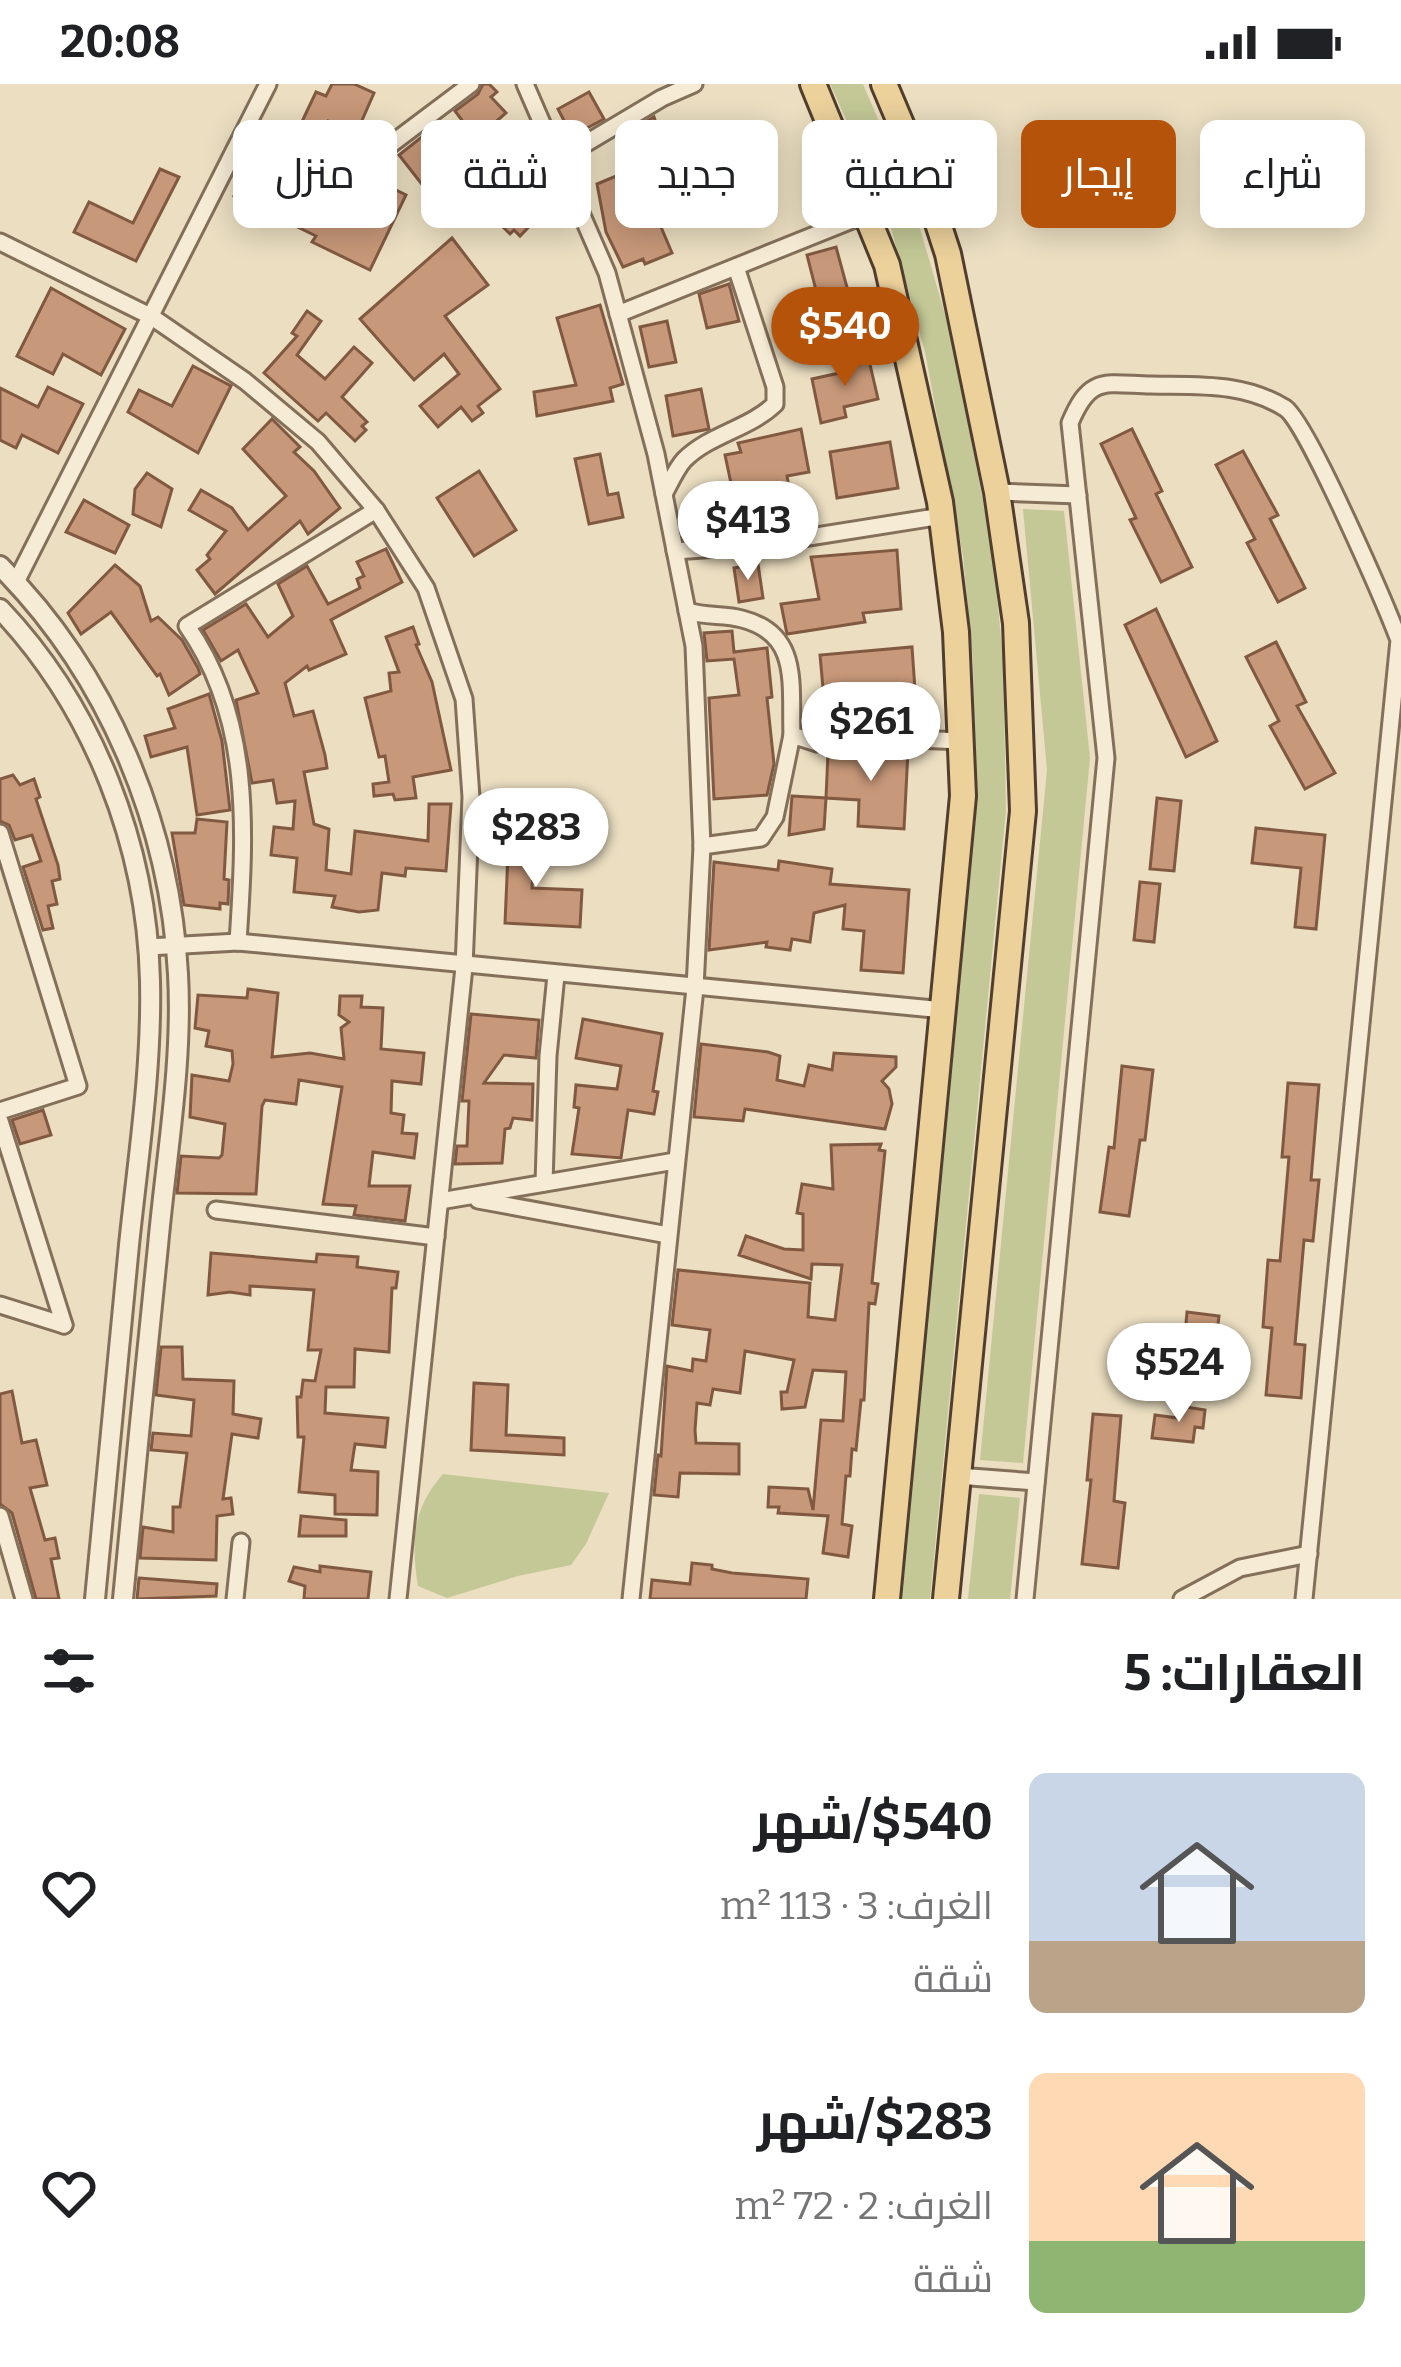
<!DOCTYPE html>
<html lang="ar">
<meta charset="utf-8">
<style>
:root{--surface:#fff;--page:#f6f6f6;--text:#202124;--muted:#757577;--accent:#b45309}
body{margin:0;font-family:Bitter,Cairo,serif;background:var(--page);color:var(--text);direction:rtl;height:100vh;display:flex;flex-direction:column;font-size:45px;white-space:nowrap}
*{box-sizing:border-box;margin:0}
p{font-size:39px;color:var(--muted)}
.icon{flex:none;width:66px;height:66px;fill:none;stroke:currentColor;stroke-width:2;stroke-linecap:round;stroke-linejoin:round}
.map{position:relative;height:1515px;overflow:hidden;direction:ltr}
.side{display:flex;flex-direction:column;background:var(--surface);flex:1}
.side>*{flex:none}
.top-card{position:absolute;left:36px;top:36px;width:1329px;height:108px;direction:rtl;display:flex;gap:24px}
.price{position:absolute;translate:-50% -102px;padding:0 27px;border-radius:42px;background:#fff;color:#222;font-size:39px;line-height:78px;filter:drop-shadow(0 3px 6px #0008)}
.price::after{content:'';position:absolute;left:50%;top:72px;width:36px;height:27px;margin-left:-18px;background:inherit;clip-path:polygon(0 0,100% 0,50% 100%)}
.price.active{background:var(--accent);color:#fff}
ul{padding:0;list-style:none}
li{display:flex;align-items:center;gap:36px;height:300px;padding:0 36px}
li span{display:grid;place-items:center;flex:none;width:336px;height:240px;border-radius:18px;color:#555}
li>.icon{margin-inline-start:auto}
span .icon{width:144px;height:144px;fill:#fffc;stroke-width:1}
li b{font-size:51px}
h2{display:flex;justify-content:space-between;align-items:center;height:144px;padding:0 36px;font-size:51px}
.pill{padding:0 42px;border-radius:18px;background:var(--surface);box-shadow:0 6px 30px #0003;font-size:42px;line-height:108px}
.pill.active{background:var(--accent);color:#fff}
.status{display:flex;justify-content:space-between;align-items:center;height:84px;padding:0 60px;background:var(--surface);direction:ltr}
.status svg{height:33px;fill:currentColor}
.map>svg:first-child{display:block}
</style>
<div class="status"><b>20:08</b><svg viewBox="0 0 49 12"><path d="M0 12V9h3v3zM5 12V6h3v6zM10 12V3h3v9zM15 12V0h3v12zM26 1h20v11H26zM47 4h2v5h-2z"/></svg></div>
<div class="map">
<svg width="1401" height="1515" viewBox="0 0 1401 1515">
<rect width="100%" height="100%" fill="#ebdec1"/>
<g fill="#c3c896">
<polygon points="830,0 863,0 910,110 953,258 993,471 1003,574 1006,726 930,1515 900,1515 976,723 973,577 963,472 925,268 884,119"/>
<polygon points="1023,425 1064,427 1090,674 1023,1379 980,1376 1047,686"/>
<path d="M443 1390 609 1409 586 1460 571 1481 518 1492 447 1514 418 1502C411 1458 412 1425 443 1390Z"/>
<polygon points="979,1410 1020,1414 1010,1515 968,1515"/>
</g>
<g fill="#c79879" stroke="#815941" stroke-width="3">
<polygon points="332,0 354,0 374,9 356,50 328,37 312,72 347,89 349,83 406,111 370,186 312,158 316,152 234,112 264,50 290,63 316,8 326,12"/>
<polygon points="483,0 489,0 497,8 491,13 506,29 476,55 455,27 478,10"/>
<polygon points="589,8 604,35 572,52 558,25"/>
<polygon points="654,33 675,96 635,111 645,141 658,136 672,169 645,180 643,175 623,183 606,148 597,100 643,81 631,46"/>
<polygon points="428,48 462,88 431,112 399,71"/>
<polygon points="160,85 179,93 136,177 74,148 89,118 133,139"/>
<polygon points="535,100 547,124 520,152 514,146 510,150 485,125 471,137 462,125 492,102 510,125"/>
<polygon points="452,154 488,201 445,232 500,305 478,322 483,329 472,337 461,323 438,343 420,322 459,290 444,270 414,296 360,235"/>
<polygon points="836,163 848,207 818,214 807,171"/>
<polygon points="729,200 739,237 707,244 699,210"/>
<polygon points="51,204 125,245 101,291 63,270 53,290 17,272"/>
<polygon points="600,221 623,300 610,304 613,317 537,332 534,308 576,301 557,234"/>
<polygon points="307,227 321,237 297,271 325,295 354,263 372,279 342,313 367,338 362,342 366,346 355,357 326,329 318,337 264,289 297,252 292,249"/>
<polygon points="667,237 676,278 649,283 640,243"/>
<polygon points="868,272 878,315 844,323 846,333 821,339 812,295 844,288 842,278"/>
<polygon points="193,282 231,302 198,369 128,328 139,306 172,322"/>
<polygon points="48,303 83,320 58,369 22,351 16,364 0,356 0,304 38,323"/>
<polygon points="701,305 709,345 673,352 666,312"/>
<polygon points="272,335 300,363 294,368 314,387 340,424 308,450 300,437 215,510 197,486 210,475 207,471 226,447 189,426 201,406 232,424 248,446 286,412 243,365"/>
<polygon points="801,345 809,388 787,392 793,424 755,432 748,401 732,404 725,371 741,368 738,359"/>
<polygon points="1132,345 1162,407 1156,410 1192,483 1161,498 1130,436 1136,434 1101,360"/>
<polygon points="890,358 898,404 837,414 830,368"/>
<polygon points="1243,367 1278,431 1270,435 1305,504 1278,518 1247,459 1255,455 1216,381"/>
<polygon points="600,370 608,411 618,409 623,433 589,440 575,375"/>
<polygon points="479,387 516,446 474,472 437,414"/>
<polygon points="147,389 172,405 161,443 133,430 135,405"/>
<polygon points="84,416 129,441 115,469 66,448"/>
<polygon points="386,465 402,498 331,536 346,570 309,586 307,582 285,599 294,632 313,627 325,671 327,684 304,688 314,740 329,745 326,786 351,790 355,747 428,757 429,720 451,720 446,787 406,784 405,792 382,789 378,826 359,828 332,823 335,812 294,808 297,774 271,771 274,743 293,745 295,717 277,719 273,696 252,699 236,616 258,609 238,566 221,577 203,546 246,520 268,553 293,532 278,500 307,482 328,520 360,504 357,495 364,492 357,478"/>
<polygon points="897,466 901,525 863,529 865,538 787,550 781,520 819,515 811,473"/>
<polygon points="758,480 763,514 739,518 734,484"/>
<polygon points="115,481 140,502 151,537 158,533 182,556 198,584 200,590 169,611 160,590 157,592 111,528 81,550 68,529"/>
<polygon points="1156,525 1217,657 1186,673 1125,541"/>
<polygon points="413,543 419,560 416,561 432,598 451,686 413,693 416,714 395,716 393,710 374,712 373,700 389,698 385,672 379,673 365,614 391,607 389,589 399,588 386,553"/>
<polygon points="732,547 734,568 767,564 772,613 767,614 774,680 767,711 714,715 709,614 739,611 734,575 707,577 704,549"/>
<polygon points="1276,558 1306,618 1297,622 1335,689 1305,705 1270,642 1279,637 1246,573"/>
<polygon points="912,563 915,606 824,615 820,571"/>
<polygon points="209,610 222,657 230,726 197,731 187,663 151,673 145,652 175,644 168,625"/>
<polygon points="850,664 908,667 904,745 858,742 859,716 826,714 828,669"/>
<polygon points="13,691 20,701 34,695 40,713 36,715 58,781 60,795 52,797 57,820 48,822 53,844 43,846 23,783 41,777 32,751 15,756 9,741 0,737 0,695"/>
<polygon points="792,712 826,714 824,745 789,751"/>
<polygon points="1157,714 1181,717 1174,787 1150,785"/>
<polygon points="197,735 227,738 224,795 229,796 228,820 220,819 220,825 184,821 172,749 195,749"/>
<polygon points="1256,744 1325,751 1316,845 1295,843 1301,784 1252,779"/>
<polygon points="509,746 535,747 532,804 582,806 580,843 505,839"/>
<polygon points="779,777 832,785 830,800 909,806 903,889 861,886 864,847 843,845 845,821 814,829 810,858 792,855 790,866 766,863 767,858 709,866 714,778 778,786"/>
<polygon points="1140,798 1160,800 1154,858 1134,856"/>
<polygon points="248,905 278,909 272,973 310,969 344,975 341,944 349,938 339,931 340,912 362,912 361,923 383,924 381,965 424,969 421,1000 392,997 391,1029 404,1031 402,1049 417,1050 414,1074 373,1068 369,1102 410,1102 405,1137 354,1131 356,1122 323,1120 342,1003 299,996 296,1020 265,1016 262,1022 256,1110 177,1109 181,1072 219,1074 222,1071 225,1040 190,1033 192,991 229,997 233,980 232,967 206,962 209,947 195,944 198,911 247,914"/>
<polygon points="471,930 539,936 536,974 504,971 484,999 533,1000 532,1036 513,1034 510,1044 505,1045 502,1079 455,1080 457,1062 467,1062 469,1017 462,1017"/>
<polygon points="583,935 662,950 653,1007 658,1008 654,1030 628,1026 621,1074 572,1070 579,1024 574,1023 576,1001 617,1005 621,982 576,974"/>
<polygon points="701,960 768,968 780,972 777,996 804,1002 809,981 832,986 834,969 896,973 896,983 882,997 889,1005 892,1020 885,1045 745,1025 743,1037 694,1033"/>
<polygon points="1122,982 1153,986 1145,1056 1140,1056 1129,1132 1100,1128 1109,1063 1114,1064"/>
<polygon points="1288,999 1319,1001 1311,1096 1319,1096 1313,1157 1304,1156 1295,1260 1305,1261 1301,1314 1266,1311 1272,1244 1263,1243 1268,1176 1280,1177 1289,1073 1282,1073"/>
<polygon points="43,1026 51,1051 20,1060 12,1036"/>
<polygon points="881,1060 879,1066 885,1067 872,1199 878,1200 875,1220 869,1219 864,1316 861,1316 856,1366 852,1365 850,1392 846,1392 842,1440 852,1442 848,1473 823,1469 828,1432 778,1429 779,1423 768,1423 769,1403 808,1405 813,1426 821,1336 843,1337 846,1288 813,1286 805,1323 782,1325 781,1308 787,1308 794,1276 745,1267 740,1309 713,1305 710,1321 697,1319 695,1346 696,1359 739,1360 739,1390 680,1389 678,1413 654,1411 658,1371 661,1372 667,1282 692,1287 693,1275 706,1277 710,1246 672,1241 678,1186 810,1199 808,1233 835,1236 842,1181 812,1180 811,1195 739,1171 746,1152 784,1165 803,1166 803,1130 797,1129 802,1100 833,1105 831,1061"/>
<polygon points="211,1169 316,1178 317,1170 358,1173 357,1183 398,1188 396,1204 392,1204 389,1268 355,1265 354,1303 326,1303 325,1329 388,1334 385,1363 355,1360 351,1386 378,1388 377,1431 335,1430 335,1411 299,1408 304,1353 298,1353 297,1313 301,1313 303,1296 315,1297 321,1266 308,1266 314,1206 250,1202 250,1211 230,1208 208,1211"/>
<polygon points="1187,1228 1219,1232 1211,1300 1120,1289 1122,1266 1183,1273"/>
<polygon points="161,1263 182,1263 183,1295 234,1297 233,1330 261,1335 258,1354 232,1350 223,1415 231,1414 233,1430 217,1432 216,1476 140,1474 143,1443 173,1448 173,1423 180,1423 187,1369 151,1366 153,1349 191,1352 194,1316 156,1311"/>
<polygon points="474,1299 508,1301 506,1351 564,1354 564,1371 471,1366"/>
<polygon points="12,1307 22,1359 36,1356 47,1401 30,1404 45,1456 55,1454 59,1474 51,1475 59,1515 36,1515 12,1429 0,1420 0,1310"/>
<polygon points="1180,1322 1205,1326 1203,1344 1195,1343 1193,1358 1152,1354 1155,1331 1178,1334"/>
<polygon points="1093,1330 1121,1332 1114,1417 1125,1419 1118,1484 1082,1480 1091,1396 1087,1396"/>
<polygon points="301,1432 346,1436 346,1452 299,1452"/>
<polygon points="692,1479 712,1481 712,1485 732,1489 808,1495 806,1515 650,1515 652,1496 690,1500"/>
<polygon points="320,1482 371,1488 368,1515 304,1515 305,1502 289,1497 294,1483 320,1488"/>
<polygon points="139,1494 217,1500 216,1512 137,1515"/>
</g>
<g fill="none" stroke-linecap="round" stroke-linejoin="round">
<g stroke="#836f5a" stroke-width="21">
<g id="minor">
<polyline points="525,0 607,189 656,370 694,562 702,762 695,904 631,1515"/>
<polyline points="382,67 471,0"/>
<polyline points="558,76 662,14 694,0"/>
<polyline points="0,158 152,233 245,297 318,358 376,426 426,504 464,615 471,713 464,883 398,1515"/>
<polyline points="618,230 867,130"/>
<polyline points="997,408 1078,411"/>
<path d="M664 410C670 399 676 385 684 376 710 350 749 345 775 320V303L736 183"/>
<polyline points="675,467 759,461 942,432"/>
<polyline points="16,498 268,0"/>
<path d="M687 527C706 533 724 530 742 535 801 550 790 601 792 651L817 659 849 652 961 657"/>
<polyline points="0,749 78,1002 0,1027"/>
<polyline points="702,762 761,754 775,733 792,651"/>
<path d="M238 858C245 750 253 636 187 542L376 426"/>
<polyline points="148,863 238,858 944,926"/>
<polyline points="0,1037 64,1241"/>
<polyline points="544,1099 548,972 556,891"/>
<polyline points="478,1116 668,1151"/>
<polyline points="440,1117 675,1077"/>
<polyline points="216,1126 436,1153"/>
<polyline points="0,1221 64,1241"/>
<polyline points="958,1392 1036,1398"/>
<polyline points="0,1432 24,1515"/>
<polyline points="235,1515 241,1458"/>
<path d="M1025 1515 1106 674 1070 339C1090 291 1104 300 1151 301 1198 302 1243 298 1285 324 1307 338 1386 522 1399 556L1304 1515"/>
<polyline points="1182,1515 1240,1484 1309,1470"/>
</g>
</g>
<g stroke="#836f5a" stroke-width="24">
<g id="tertiary">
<path d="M0 482C107 589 170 739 178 890 183 980 166 1073 158 1162 146 1280 134 1397 123 1515"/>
<path d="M0 525C94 624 147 762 150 897 152 985 138 1074 129 1161 118 1279 107 1397 95 1515"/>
</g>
</g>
<g stroke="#513e2e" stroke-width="30">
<g id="primary">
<polyline points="813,0 887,181 940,418 956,548 963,712 887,1515"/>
<polyline points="884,0 922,90 948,170 997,408 1016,539 1023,727 946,1515"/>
</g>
</g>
<use href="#minor" stroke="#f6ebd4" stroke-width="15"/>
<use href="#tertiary" stroke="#f6ebd4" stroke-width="18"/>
<use href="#primary" stroke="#ecd19b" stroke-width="24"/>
</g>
</svg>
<b class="price active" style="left:845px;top:305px">$540</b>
<b class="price" style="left:748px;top:499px">$413</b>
<b class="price" style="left:871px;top:700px">$261</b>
<b class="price" style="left:536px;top:806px">$283</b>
<b class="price" style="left:1179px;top:1341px">$524</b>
<div class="top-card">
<a class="pill">شراء</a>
<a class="pill active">إيجار</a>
<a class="pill">تصفية</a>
<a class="pill">جديد</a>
<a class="pill">شقة</a>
<a class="pill">منزل</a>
</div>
</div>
<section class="side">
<h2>العقارات: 5<svg class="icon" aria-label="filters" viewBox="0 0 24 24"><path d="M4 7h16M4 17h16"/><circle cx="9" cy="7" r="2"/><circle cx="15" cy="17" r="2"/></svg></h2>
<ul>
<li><span style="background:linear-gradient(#c9d6e8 70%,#b9a48a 0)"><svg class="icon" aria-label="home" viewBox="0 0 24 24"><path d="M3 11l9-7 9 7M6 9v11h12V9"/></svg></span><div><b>$540/شهر</b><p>الغرف: 3 · 113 m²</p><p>شقة</p></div><svg class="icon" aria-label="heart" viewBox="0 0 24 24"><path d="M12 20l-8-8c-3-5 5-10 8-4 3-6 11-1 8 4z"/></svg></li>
<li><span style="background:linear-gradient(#ffd9b3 70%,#8fb573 0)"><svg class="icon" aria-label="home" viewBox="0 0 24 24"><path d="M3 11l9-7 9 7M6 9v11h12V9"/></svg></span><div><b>$283/شهر</b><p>الغرف: 2 · 72 m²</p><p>شقة</p></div><svg class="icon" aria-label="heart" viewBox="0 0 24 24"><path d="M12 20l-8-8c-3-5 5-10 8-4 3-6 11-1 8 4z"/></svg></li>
</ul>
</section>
